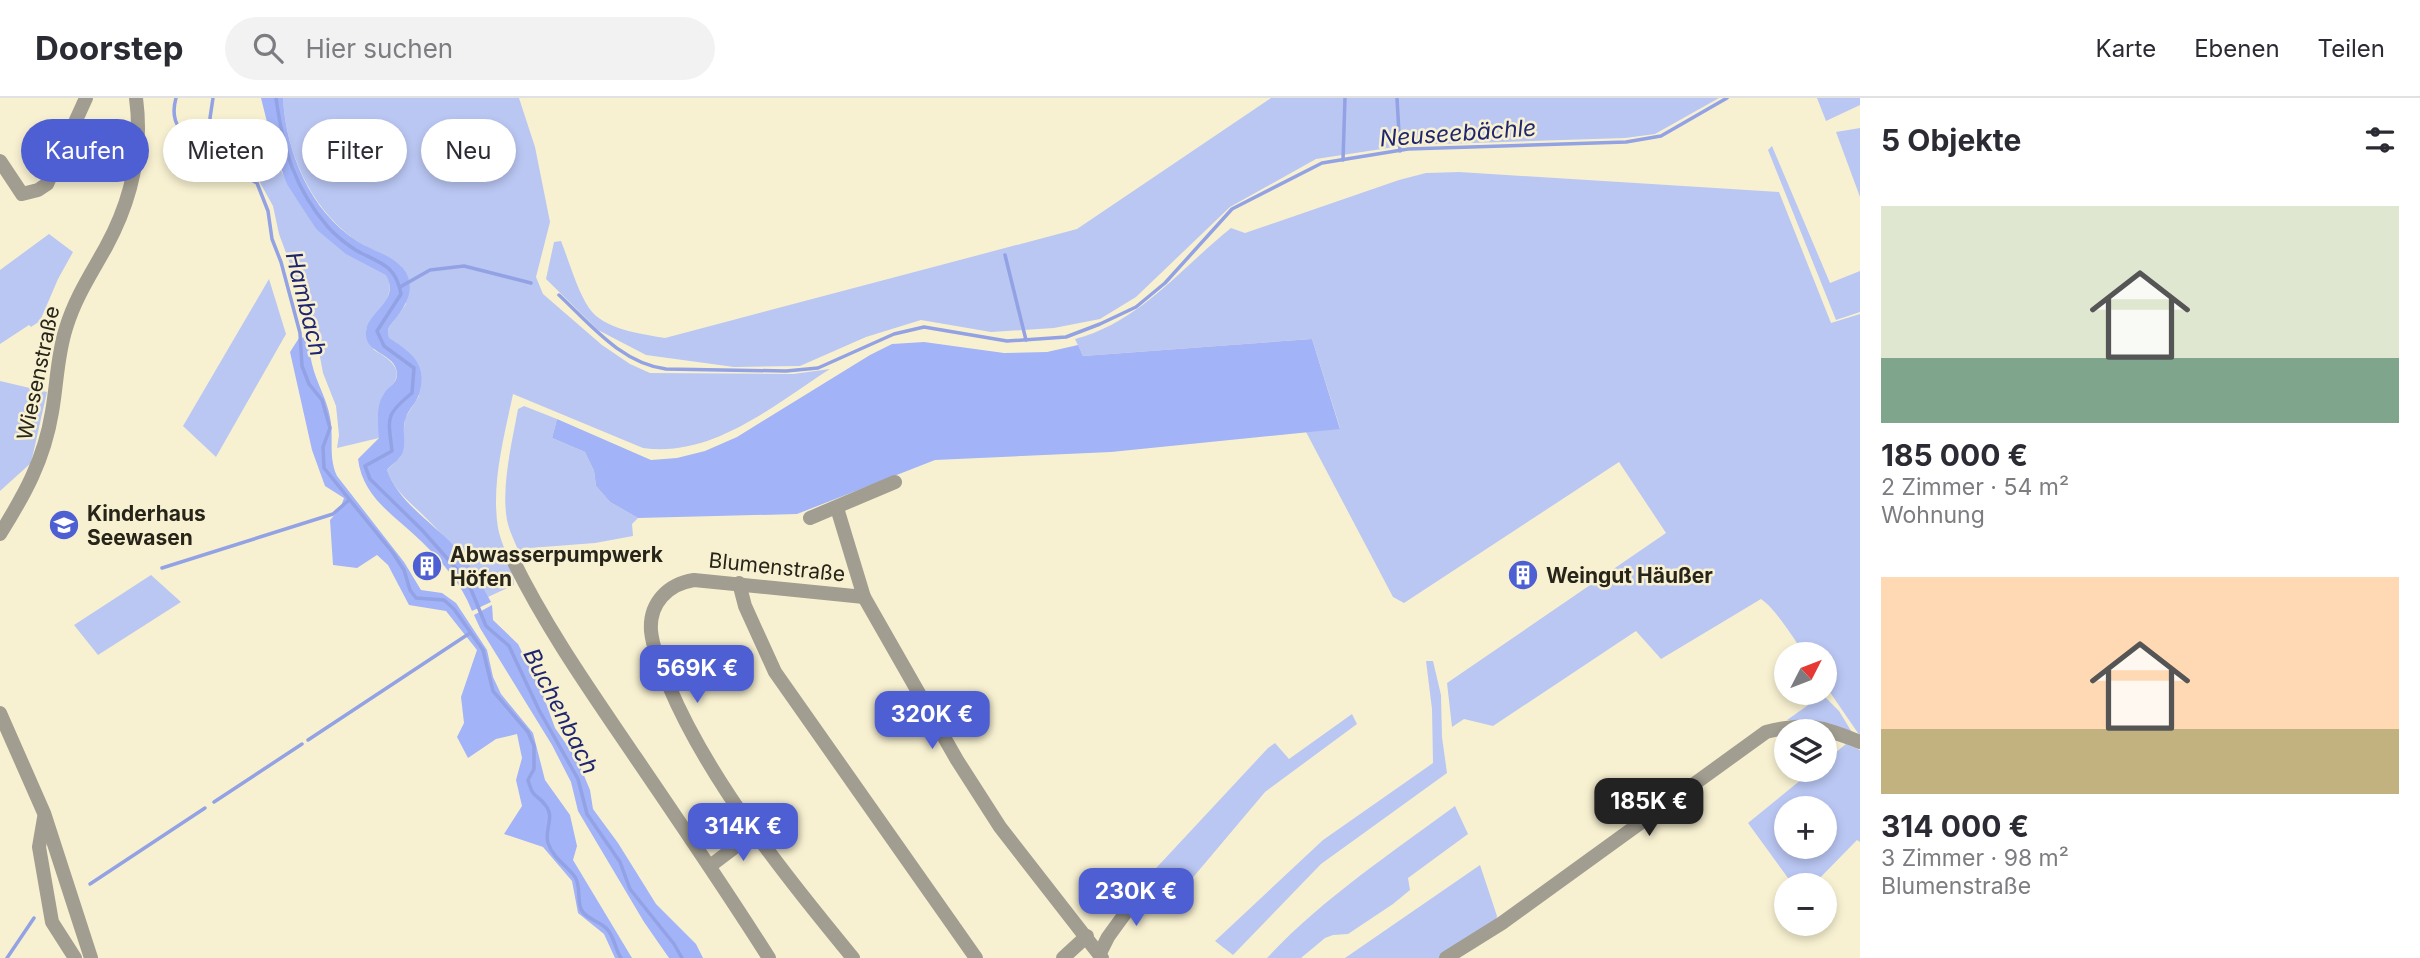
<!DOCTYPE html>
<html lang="de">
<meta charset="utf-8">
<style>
:root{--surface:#fff;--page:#f2f2f3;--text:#2b2b33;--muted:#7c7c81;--line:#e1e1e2;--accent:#4e5ed3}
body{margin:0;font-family:Inter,sans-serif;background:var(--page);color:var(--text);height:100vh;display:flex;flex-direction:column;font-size:26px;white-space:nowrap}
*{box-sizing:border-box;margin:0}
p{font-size:23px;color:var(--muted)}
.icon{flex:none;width:38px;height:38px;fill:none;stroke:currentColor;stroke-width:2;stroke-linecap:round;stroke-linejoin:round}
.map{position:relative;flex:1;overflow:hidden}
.drawer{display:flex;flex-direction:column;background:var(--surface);width:560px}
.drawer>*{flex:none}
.hud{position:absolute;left:21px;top:21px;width:665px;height:63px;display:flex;gap:14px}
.needle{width:46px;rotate:48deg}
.fabs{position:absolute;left:1774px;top:544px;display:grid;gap:14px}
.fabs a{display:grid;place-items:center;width:63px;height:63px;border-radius:50%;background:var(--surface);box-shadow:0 4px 10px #0003;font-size:35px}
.price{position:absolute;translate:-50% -60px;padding:0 16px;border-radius:14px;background:var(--accent);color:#fff;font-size:23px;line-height:46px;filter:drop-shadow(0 2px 4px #0008)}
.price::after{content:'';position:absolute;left:50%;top:42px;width:21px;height:16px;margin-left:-10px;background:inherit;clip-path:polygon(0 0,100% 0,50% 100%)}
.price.active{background:#222;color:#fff}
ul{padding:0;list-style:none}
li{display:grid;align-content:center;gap:14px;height:371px;padding:0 21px}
li span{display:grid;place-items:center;height:217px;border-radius:0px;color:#555}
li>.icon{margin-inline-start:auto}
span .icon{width:126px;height:126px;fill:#fffc;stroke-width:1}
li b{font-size:30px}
h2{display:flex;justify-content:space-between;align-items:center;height:84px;padding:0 21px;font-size:30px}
.chip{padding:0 24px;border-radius:32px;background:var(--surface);box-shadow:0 4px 10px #0003;font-size:24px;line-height:63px}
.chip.active{background:var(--accent);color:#fff}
header{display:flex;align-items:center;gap:42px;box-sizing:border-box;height:98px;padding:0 35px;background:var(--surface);border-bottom:2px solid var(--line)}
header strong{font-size:33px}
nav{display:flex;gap:38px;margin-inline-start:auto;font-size:24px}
.search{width:490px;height:63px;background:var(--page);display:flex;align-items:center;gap:18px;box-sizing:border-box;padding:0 24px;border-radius:38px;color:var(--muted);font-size:26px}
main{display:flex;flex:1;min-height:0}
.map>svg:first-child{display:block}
</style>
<header>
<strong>Doorstep</strong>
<div class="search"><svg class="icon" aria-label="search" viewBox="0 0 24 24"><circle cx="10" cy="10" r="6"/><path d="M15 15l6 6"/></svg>Hier suchen</div>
<nav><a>Karte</a><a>Ebenen</a><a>Teilen</a></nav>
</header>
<main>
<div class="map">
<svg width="1860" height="860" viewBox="0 0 1860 860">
<rect width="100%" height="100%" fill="#f8f1d1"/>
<g fill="#bac7f3" fill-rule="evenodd">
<path d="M283 0H519L535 49 550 124 536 179 543 196 602 247 630 266 650 275 793 276 830 271C775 306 713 360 643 350L513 296C504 339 491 386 498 430 502 450 514 467 514 487L488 499C473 470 451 445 428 422 413 406 394 394 387 372L401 358 405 320 419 298 389 240 388 231 406 206 401 168C387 157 369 152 354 141 310 109 286 54 283 0Z"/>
<path d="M1271 0H1719L1655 36 1625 40 1408 47 1316 61 1230 109 1136 199 1100 221 1054 230 991 234 921 222 866 239 800 268 734 269 646 257 598 232 546 181 554 144 561 143C569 163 577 192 589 210 603 231 641 236 665 240L1077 131Z"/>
<polygon points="1817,0 1860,0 1860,7 1826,23"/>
<polygon points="1860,30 1860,99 1836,34"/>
<polygon points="1772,48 1830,185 1860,173 1860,214 1836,222 1768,52"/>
<path d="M269 53 316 131 387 177C397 197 377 216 366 231L374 252C386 259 405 270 393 286 390 290 384 294 382 299 378 310 380 327 379 340L337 350 339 337 336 308 323 275 315 233 279 136 273 108 258 81 237 64Z"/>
<path d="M1459 74 1779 94 1831 225 1860 216V638L1825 587V556H1805C1793 540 1776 511 1761 501L1661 561 1636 533 1493 628 1464 621 1452 629 1447 585 1666 435 1619 364 1404 505 1393 499 1306 334 1340 330 1312 241 1083 258 1075 241C1140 224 1181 170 1231 130L1245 135 1399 82 1426 75Z"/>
<polygon points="49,136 73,154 58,181 40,223 31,229 29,227 0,246 0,172"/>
<polygon points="269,181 286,236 216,359 183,328"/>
<polygon points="0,283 47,294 31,365 0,393"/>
<path d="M524 308 557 321 552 340 585 354 594 373 596 388 610 404 638 420 632 426 633 438 595 445 530 450 519 454C515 444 509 433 507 422 501 389 512 344 518 311Z"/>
<polygon points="151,477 181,504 98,557 74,527"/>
<polygon points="1426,563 1433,563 1441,597 1442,639 1447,675 1321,766 1233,857 1215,843 1323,742 1433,665 1432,611"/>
<polygon points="1821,595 1839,613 1853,636 1802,623 1787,622 1814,603"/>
<polygon points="1352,616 1357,626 1265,694 1179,796 1165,801 1145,782 1268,650 1275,645 1289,661"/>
<path d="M1846 646 1860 652V744L1857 742 1813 787H1793L1748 725 1813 672H1825V663ZM1787 710H1825V749H1787Z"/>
<path d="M1455 708 1468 736 1408 780 1410 792 1393 806 1348 836 1333 837 1325 840 1301 860H1267C1322 801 1390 756 1455 708Z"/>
<polygon points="1480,767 1497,818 1495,827 1440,860 1345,860"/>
</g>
<g fill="#a2b3f7">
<path d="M261 0H283C286 54 310 113 357 143 373 154 401 159 408 179 415 200 399 215 388 231L389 240C412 255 428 266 419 296 417 304 409 311 406 319 401 331 407 345 402 356 399 362 391 367 387 372 398 404 433 425 455 449 470 466 481 485 491 504L472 513C461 485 443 465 422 444 396 418 363 401 358 361L379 340C378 327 376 308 383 297 388 288 398 286 397 275 396 255 364 256 366 234 367 214 401 203 386 177L346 156 316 131 287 86 274 52Z"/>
<path d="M308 239C309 248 310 258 312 266 316 284 327 301 330 319 334 339 328 359 337 378L404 464 421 492 442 495 456 505 487 552 493 579 501 596 533 635 545 682 570 717 577 748 573 762 632 860H615L604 836 578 815 572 783 543 749 504 736 522 708 516 682 522 660 517 636 496 641 468 660 457 639 464 625 461 599 477 552 446 513 409 507 388 467 377 457 357 470 333 467 330 422 340 411 344 400 325 388 312 352 290 254 299 240Z"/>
<polygon points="1312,241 1340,331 1111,354 935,362 797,416 638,420 610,404 596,388 594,373 585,354 552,340 557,321 651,362 677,360 705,353 737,339 870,257 892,246 924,244 1004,255 1047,254 1078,247 1083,258"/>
<polygon points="492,507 493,522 518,546 542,594 555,630 578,663 590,692 593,711 618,745 656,806 696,846 703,860 669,860 644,824 578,713 571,684 552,647 480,530 474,517"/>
</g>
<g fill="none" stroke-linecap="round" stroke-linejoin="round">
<g stroke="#92a2e4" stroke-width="3.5">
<path d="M176 0C168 29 185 37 207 50L215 47"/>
<path d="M213 0 210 20 217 53 234 72 257 85 268 113 272 141 281 164 300 235 302 268 309 286 322 302 330 330 323 349 324 370 393 455 404 472 410 492 416 500 444 502 454 511 483 552 493 593 528 634 534 648V671L528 682C534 703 536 694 546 708 555 719 544 732 548 745 553 760 566 767 575 779 581 788 577 802 581 811 585 821 600 823 607 831 614 838 615 851 621 860"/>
<path d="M276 0C283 50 294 90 328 129 336 138 352 151 363 156 384 166 396 170 401 196L377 233 384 248 414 270 412 295C385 317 388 319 392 353L365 368 370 381 422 432 468 484 486 528 509 548 539 612 578 681 587 716 620 764 630 791 674 846 682 860"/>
<polyline points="1397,0 1400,53"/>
<polyline points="1343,62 1345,0"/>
<polyline points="1005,157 1026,242"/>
<polyline points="400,189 430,172 464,168 531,185"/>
<path d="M559 197C591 227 621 265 666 271L786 273 818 270 894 236 924 229 1007 243 1066 239 1100 226 1136 209 1165 185 1232 111 1322 65 1408 51 1626 44 1661 38 1727 0"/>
<polyline points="162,470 333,416 349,402"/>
<polyline points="308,642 470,535"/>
<polyline points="214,704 302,646"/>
<polyline points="90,786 205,710"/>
<polyline points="7,860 34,820"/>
</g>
<g stroke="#a19d90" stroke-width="14">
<polyline points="0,63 22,96 38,92 47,86 86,0"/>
<polyline points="837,410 864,499 957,662 1000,729 1102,860"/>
<polyline points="810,420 895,384"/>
<path d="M0 436C25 396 44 362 52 314 57 286 57 258 66 230 75 200 91 176 106 149 131 103 143 52 136 0"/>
<path d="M512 460C546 530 592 595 636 660 681 726 726 792 769 860"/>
<polyline points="739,485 745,508 775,574 976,860"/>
<polyline points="0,615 44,715 91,860"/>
<polyline points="44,720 39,749 52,824 75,860"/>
<polyline points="710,768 755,734"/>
<polyline points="1100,855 1108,839 1145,788"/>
<path d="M853 860C787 780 709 683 669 588 662 571 653 552 651 533 649 505 668 486 694 482L864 499"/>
<polyline points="1063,860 1087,838"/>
<path d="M1446 860 1502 825 1766 634C1807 623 1822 629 1860 644"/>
</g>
</g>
<defs>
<g id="school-disc" transform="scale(1.575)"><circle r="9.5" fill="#4e5ed3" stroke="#f8f1d1"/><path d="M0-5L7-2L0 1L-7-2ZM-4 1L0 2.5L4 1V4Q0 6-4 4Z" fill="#fff"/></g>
<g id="building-disc" transform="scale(1.575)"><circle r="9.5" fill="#4e5ed3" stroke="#f8f1d1"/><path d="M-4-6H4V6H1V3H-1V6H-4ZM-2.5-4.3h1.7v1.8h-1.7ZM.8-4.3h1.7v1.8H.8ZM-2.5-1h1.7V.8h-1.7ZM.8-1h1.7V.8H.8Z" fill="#fff"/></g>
</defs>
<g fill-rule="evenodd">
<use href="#school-disc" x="64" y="427"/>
<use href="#building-disc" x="427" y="468"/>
<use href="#building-disc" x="1523" y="477"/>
</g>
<g text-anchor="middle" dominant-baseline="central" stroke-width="5" stroke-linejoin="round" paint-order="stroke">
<g font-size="21" fill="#272419" stroke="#f8f1d1">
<text transform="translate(38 275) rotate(-78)">Wiesenstraße</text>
<text transform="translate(777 469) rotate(6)">Blumenstraße</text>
</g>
<g font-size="21" font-weight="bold" fill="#272419" stroke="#f8f1d1" text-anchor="start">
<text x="87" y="415">Kinderhaus<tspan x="87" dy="24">Seewasen</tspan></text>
<text x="450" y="456">Abwasserpumpwerk<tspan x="450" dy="24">Höfen</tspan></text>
<text x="1546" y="477">Weingut Häußer</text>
</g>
<g font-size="23" font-style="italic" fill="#1f2570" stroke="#f8f1d1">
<text transform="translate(1458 35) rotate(-4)">Neuseebächle</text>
<text transform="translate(306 206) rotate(76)">Hambach</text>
<text transform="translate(561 613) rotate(63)">Buchenbach</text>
</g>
</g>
</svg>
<div class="fabs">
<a><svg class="needle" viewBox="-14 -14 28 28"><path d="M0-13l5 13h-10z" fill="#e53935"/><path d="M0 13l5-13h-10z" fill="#7c7c81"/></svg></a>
<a><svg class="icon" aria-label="layers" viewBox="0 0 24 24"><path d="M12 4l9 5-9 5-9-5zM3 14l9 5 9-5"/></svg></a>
<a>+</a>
<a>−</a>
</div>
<b class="price" style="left:697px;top:607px">569K €</b>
<b class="price" style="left:932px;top:653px">320K €</b>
<b class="price active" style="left:1649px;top:740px">185K €</b>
<b class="price" style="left:743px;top:765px">314K €</b>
<b class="price" style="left:1136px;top:830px">230K €</b>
<div class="hud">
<a class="chip active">Kaufen</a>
<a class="chip">Mieten</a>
<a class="chip">Filter</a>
<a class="chip">Neu</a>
</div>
</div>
<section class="drawer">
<h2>5 Objekte<svg class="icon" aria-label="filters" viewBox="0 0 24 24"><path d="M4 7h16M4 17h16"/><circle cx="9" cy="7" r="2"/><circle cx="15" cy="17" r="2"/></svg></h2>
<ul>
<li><span style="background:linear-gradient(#dfe7d0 70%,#7fa58c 0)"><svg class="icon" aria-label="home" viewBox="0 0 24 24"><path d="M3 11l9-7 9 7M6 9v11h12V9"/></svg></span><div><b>185 000 €</b><p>2 Zimmer · 54 m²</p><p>Wohnung</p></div></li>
<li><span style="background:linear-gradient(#ffd9b3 70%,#c2b280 0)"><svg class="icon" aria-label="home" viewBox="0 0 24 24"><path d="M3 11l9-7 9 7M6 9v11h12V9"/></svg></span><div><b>314 000 €</b><p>3 Zimmer · 98 m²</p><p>Blumenstraße</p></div></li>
</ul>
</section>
</main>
